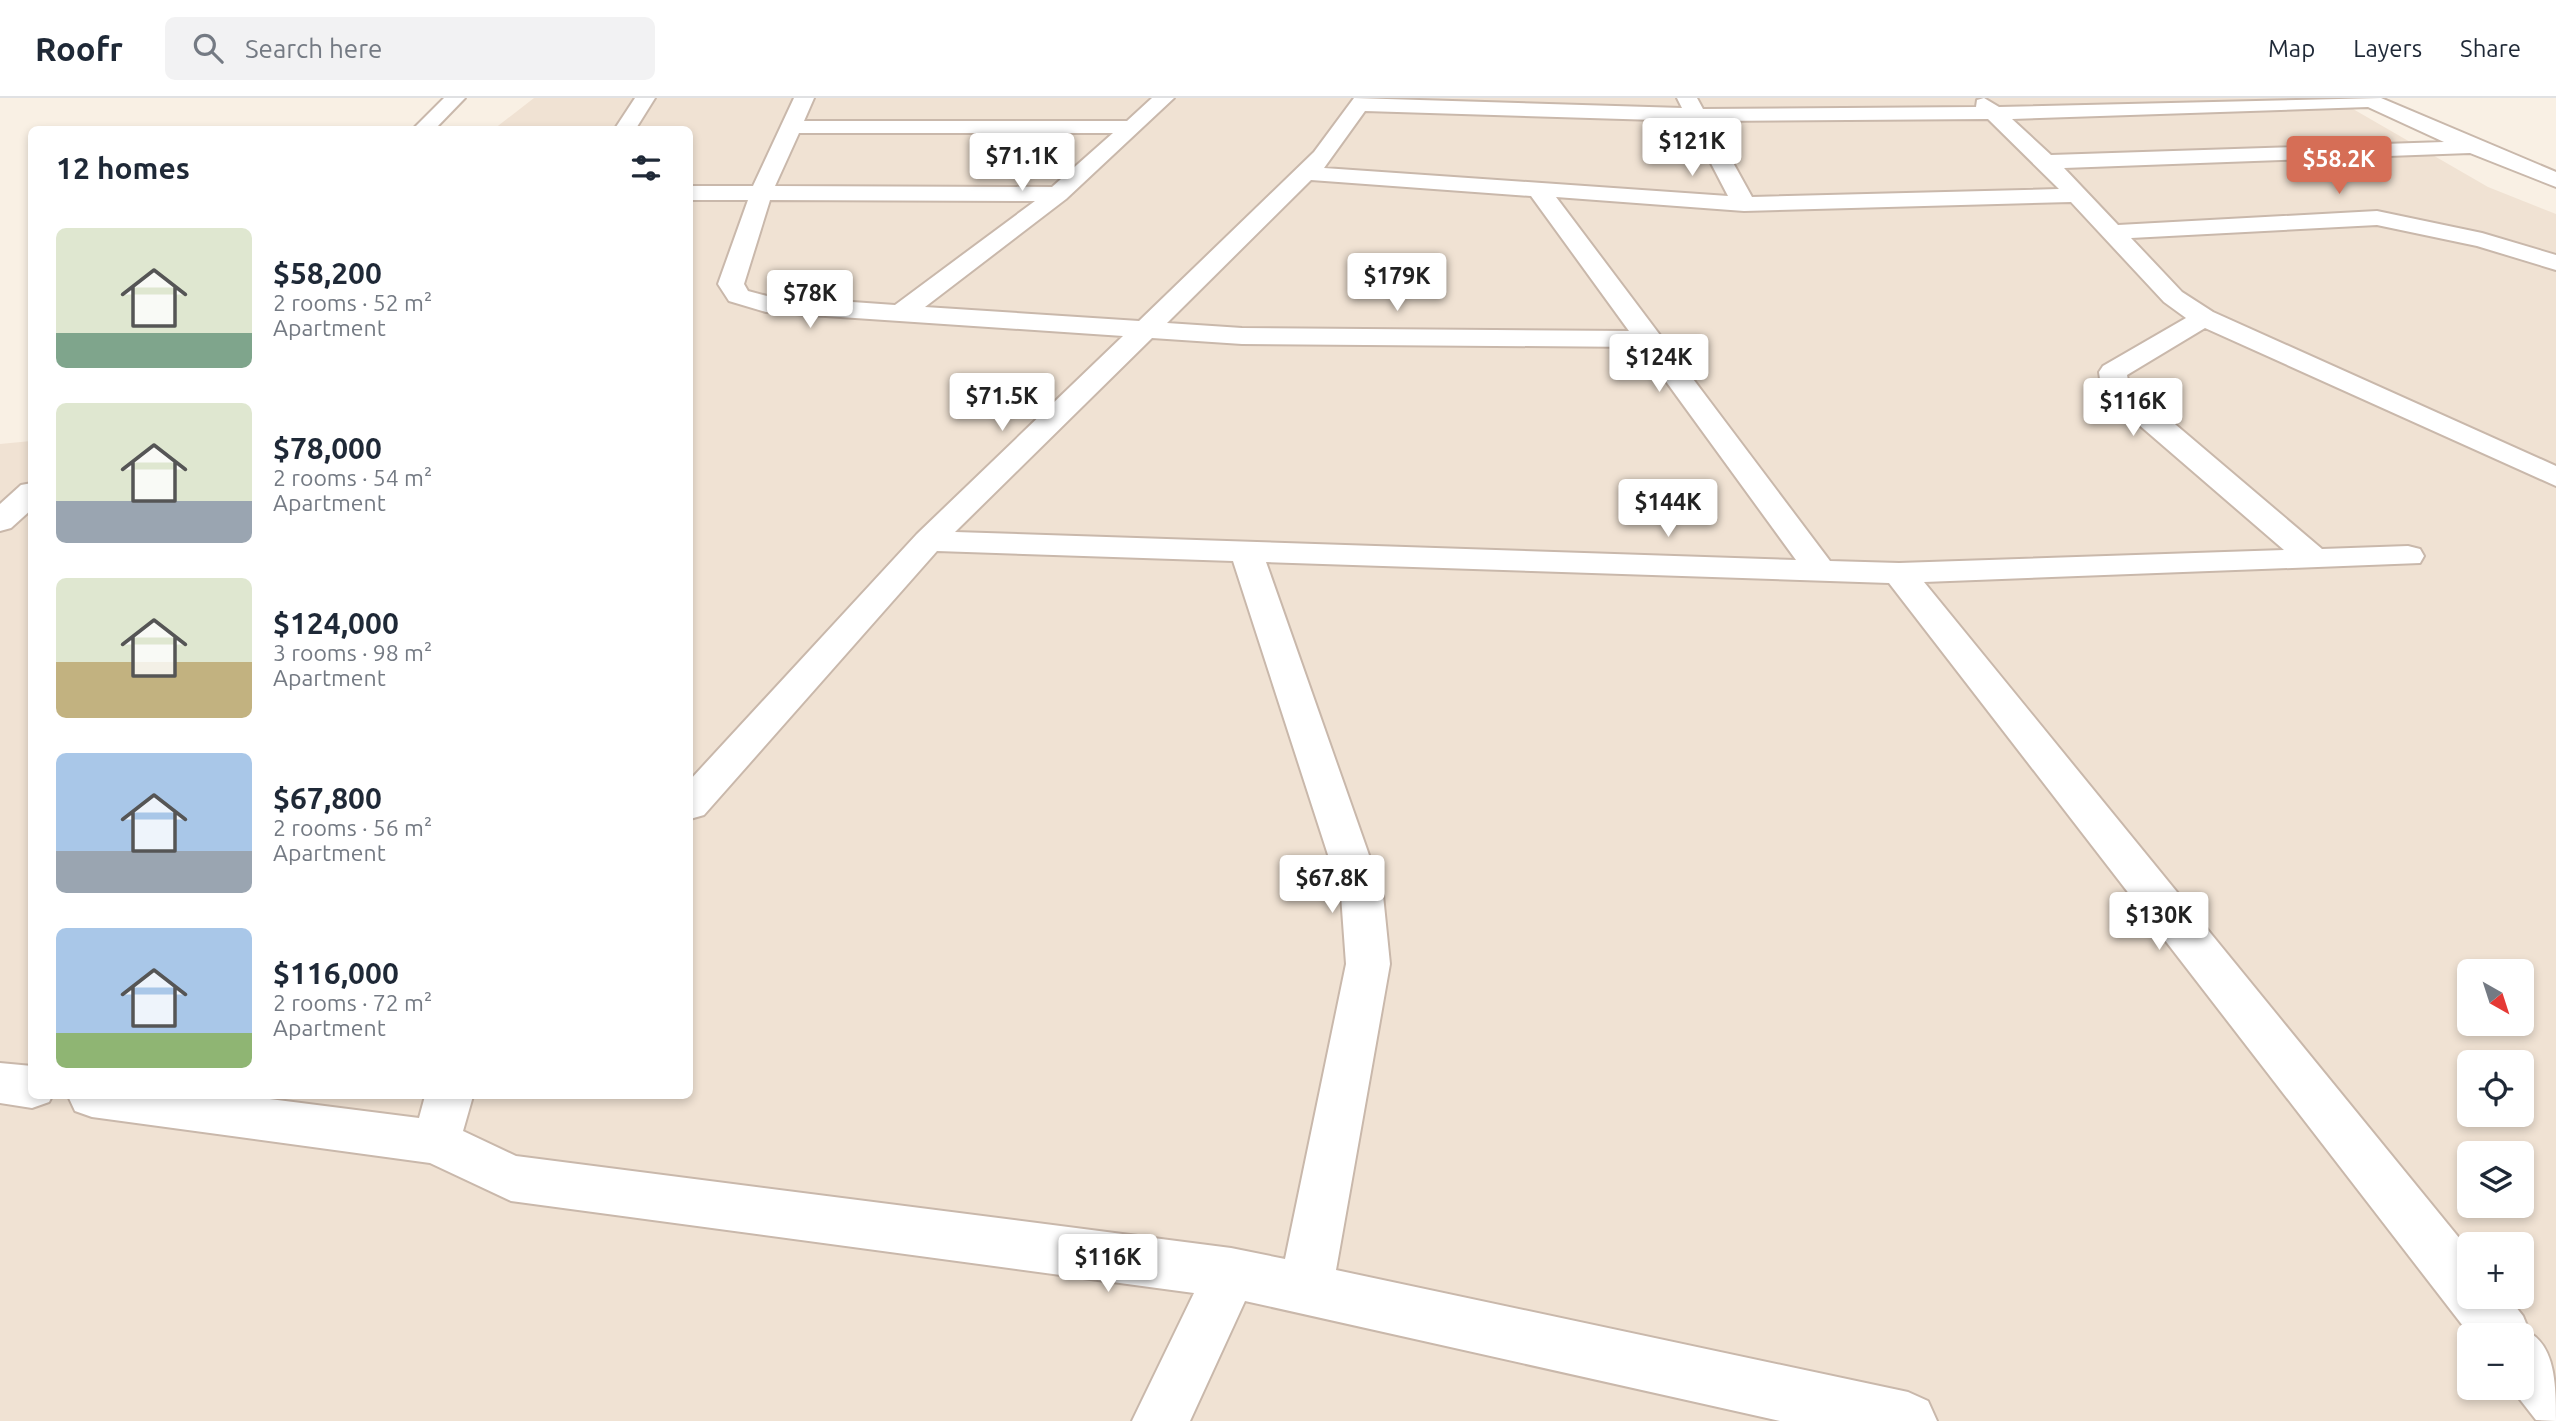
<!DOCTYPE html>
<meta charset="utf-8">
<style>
:root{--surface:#fff;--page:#f2f2f3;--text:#1f2937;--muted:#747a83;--line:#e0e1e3;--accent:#d66e56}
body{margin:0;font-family:Ubuntu,sans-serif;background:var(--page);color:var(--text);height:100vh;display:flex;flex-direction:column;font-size:26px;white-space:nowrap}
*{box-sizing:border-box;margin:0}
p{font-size:23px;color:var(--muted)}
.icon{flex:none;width:38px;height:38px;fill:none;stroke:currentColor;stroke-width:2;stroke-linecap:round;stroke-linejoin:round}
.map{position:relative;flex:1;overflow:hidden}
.details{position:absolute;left:28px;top:28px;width:665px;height:973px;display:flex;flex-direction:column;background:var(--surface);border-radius:10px;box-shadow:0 4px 10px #0003}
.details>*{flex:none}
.needle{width:46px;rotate:141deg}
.buttons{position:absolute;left:2457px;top:861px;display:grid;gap:14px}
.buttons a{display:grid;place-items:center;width:77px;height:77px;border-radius:10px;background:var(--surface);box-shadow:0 4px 10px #0003;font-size:35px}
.price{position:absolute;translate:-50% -60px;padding:0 16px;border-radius:7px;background:#fff;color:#222;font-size:23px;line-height:46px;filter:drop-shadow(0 2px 4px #0008)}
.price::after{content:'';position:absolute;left:50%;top:42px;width:21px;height:16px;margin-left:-10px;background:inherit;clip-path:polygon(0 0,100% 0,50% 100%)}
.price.on{background:var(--accent);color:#fff}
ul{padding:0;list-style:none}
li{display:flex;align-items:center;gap:21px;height:175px;padding:0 28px}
li span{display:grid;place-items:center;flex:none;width:196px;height:140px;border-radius:10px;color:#555}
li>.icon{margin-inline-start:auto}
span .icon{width:84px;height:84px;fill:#fffc;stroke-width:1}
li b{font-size:30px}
h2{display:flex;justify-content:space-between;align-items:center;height:84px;padding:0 28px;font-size:30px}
header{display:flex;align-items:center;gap:42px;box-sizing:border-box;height:98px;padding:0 35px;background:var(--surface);border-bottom:2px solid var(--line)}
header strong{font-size:33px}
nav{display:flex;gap:38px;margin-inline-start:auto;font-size:24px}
.search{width:490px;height:63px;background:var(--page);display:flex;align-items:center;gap:18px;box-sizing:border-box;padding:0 24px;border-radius:10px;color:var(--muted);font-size:26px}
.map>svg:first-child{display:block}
</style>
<header>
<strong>Roofr</strong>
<div class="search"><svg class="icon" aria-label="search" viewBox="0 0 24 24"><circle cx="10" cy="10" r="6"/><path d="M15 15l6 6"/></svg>Search here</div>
<nav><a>Map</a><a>Layers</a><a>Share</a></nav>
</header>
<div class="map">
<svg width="2556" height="1323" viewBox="0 0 2556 1323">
<rect width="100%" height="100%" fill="#f9f0e4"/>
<path fill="#f0e2d3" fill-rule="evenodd" d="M534 0H2334L2488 89 2556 116V1323H0V346L31 343 32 998H690V32L494 31ZM2469 873H2522V926H2469ZM2469 964H2522V1017H2469ZM2469 1055H2522V1108H2469ZM2469 1146H2522V1199H2469ZM2469 1237H2522V1290H2469Z"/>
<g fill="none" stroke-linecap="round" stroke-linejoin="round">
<g stroke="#c9b8ab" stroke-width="4">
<g id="minor">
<polygon points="444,0 465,0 434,32 412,32"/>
<polygon points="635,0 655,0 635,32 614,32"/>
<path d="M794 0H814L804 23H1127L1152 0H1174L1066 101 925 209 1139 223 1314 54 1354 0 1682 10 1677 0H1697L1703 11 1976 9 1977 2 1984 0 1999 9 2381 0 2556 74V89L2470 55 2064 70 2118 127 2377 113 2482 135 2556 157V172L2477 148 2377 127 2131 140 2182 194 2213 214 2556 368V388L2205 230 2127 277 2129 287 2322 451 2408 448 2420 451 2424 458 2420 465 1924 484 2469 1152V1199H2508L2523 1218 2530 1235C2556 1250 2556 1291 2556 1323L2536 1322 2511 1290H2522V1237H2470L1889 485 1266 464 1383 797 1390 866 1336 1172 1908 1294 1928 1303 1937 1323H1780L1245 1203 1190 1323H1132L1194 1195 511 1103 430 1065 92 1019 75 1013 68 998H247L419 1020 425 998H473L463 1033 516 1058 1231 1150 1285 1161 1346 866 1341 797 1233 463 937 453 704 717 690 721V682L917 436 1123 238 766 214 729 203 718 186 748 102H690V88H753ZM2368 9 2444 44 2051 57 2012 21ZM1365 13 1689 23 1728 98 1324 70ZM1988 21 2059 91 1752 99 1710 23ZM799 35H1113L1052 89 775 88ZM1311 82 1531 98 1629 233 1242 230 1167 225ZM1556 99 1744 113 2071 104 2164 204 2186 220 2103 268 2099 274 2101 288 2116 307 2284 452 1899 465 1830 463ZM770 102 1035 103 895 207 767 198 748 193 744 186ZM1152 240 1242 246 1641 249 1796 462 955 434Z"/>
<polygon points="32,385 32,411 11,430 0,433 0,406 21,387"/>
<polygon points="0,965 32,968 32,998 52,998 49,1004 32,1010 0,1005"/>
</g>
</g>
<use href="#minor" fill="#fff" fill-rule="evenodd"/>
</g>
</svg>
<div class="buttons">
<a><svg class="needle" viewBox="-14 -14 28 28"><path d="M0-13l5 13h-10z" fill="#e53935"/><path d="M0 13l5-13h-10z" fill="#747a83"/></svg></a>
<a><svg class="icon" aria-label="locate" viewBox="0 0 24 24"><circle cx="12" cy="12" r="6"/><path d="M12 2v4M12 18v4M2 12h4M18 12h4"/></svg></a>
<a><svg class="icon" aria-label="layers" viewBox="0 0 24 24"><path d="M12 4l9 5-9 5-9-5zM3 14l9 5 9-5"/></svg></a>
<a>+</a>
<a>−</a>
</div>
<b class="price" style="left:1692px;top:80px">$121K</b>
<b class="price" style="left:1022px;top:95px">$71.1K</b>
<b class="price on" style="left:2339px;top:98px">$58.2K</b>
<b class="price" style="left:1397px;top:215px">$179K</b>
<b class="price" style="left:810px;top:232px">$78K</b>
<b class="price" style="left:1659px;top:296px">$124K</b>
<b class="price" style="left:1002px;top:335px">$71.5K</b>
<b class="price" style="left:2133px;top:340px">$116K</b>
<b class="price" style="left:1668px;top:441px">$144K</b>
<b class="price" style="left:1332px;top:817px">$67.8K</b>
<b class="price" style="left:2159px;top:854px">$130K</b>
<b class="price" style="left:1108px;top:1196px">$116K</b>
<section class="details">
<h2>12 homes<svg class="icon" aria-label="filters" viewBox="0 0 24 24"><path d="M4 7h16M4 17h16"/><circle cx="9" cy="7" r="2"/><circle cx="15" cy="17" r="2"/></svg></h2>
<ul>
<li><span style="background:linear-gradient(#dfe7d0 75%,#7fa58c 0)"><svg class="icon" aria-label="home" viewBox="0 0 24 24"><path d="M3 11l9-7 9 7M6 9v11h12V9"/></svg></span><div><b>$58,200</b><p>2 rooms · 52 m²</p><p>Apartment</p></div></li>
<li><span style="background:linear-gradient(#dfe7d0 70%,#9aa5b1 0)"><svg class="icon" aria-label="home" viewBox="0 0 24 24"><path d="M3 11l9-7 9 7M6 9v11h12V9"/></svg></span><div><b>$78,000</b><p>2 rooms · 54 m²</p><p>Apartment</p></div></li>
<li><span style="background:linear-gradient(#dfe7d0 60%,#c2b280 0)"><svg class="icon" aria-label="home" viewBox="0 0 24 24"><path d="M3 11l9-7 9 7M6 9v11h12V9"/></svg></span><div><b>$124,000</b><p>3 rooms · 98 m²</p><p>Apartment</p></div></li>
<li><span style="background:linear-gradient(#a9c7e8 70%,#9aa5b1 0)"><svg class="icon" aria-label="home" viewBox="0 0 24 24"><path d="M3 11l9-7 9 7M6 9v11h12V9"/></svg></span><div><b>$67,800</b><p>2 rooms · 56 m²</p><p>Apartment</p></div></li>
<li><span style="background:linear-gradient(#a9c7e8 75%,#8fb573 0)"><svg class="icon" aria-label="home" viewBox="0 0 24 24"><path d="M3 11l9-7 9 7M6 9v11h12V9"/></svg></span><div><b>$116,000</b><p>2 rooms · 72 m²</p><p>Apartment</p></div></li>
</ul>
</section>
</div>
